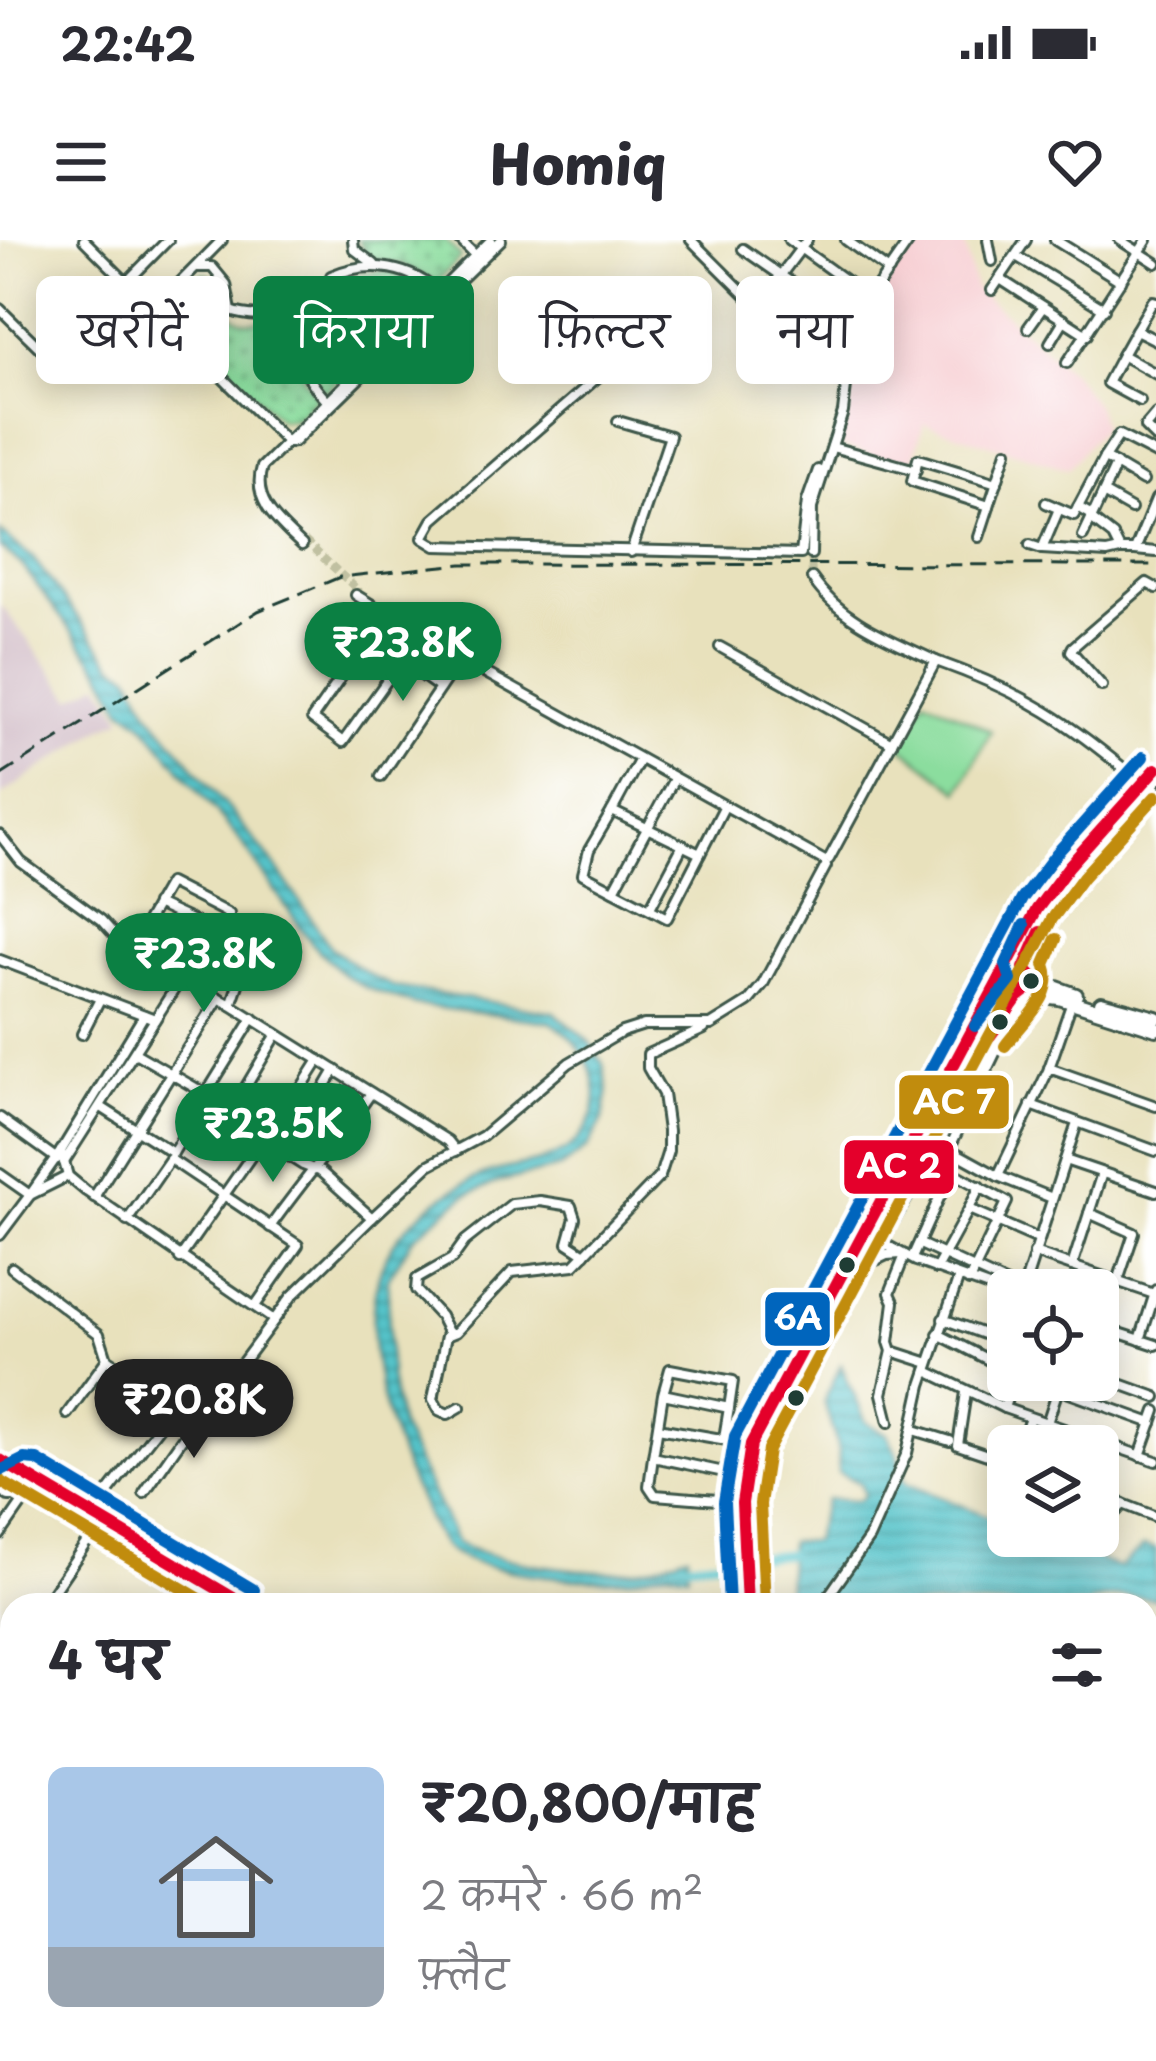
<!DOCTYPE html>
<html lang="hi">
<meta charset="utf-8">
<style>
:root{--surface:#fff;--page:#f7f7f7;--text:#2b2b33;--muted:#7c7c81;--accent:#0b8043}
body{margin:0;font-family:"Playpen Sans","Playpen Sans Deva",sans-serif;background:var(--page);color:var(--text);height:100vh;display:flex;flex-direction:column;font-size:45px;white-space:nowrap}
*{box-sizing:border-box;margin:0}
p{font-size:39px;color:var(--muted)}
.icon{flex:none;width:66px;height:66px;fill:none;stroke:currentColor;stroke-width:2;stroke-linecap:round;stroke-linejoin:round}
.map{position:relative;flex:1;overflow:hidden}
.details{position:absolute;left:0px;top:1353px;width:1158px;height:468px;display:flex;flex-direction:column;background:var(--surface);border-radius:36px 36px 0 0;box-shadow:0 6px 30px #0003}
.details>*{flex:none}
.guide{position:absolute;left:36px;top:36px;width:1086px;height:108px;display:flex;gap:24px}
.buttons{position:absolute;left:987px;top:1029px;display:grid;gap:24px}
.buttons a{display:grid;place-items:center;width:132px;height:132px;border-radius:18px;background:var(--surface);box-shadow:0 6px 30px #0003;font-size:60px}
.price{position:absolute;translate:-50% -102px;padding:0 27px;border-radius:42px;background:var(--accent);color:#fff;font-size:39px;line-height:78px;filter:drop-shadow(0 3px 6px #0008)}
.price::after{content:'';position:absolute;left:50%;top:72px;width:36px;height:27px;margin-left:-18px;background:inherit;clip-path:polygon(0 0,100% 0,50% 100%)}
.price.active{background:#222;color:#fff}
ul{padding:0;list-style:none}
li{display:flex;align-items:center;gap:36px;height:300px;padding:0 48px}
li span{display:grid;place-items:center;flex:none;width:336px;height:240px;border-radius:18px;color:#555}
li>.icon{margin-inline-start:auto}
span .icon{width:144px;height:144px;fill:#fffc;stroke-width:1}
li b{font-size:51px}
h2{display:flex;justify-content:space-between;align-items:center;height:144px;padding:0 48px;font-size:51px}
.chip{padding:0 42px;border-radius:18px;background:var(--surface);box-shadow:0 6px 30px #0003;font-size:42px;line-height:108px}
.chip.active{background:var(--accent);color:#fff}
.status{display:flex;justify-content:space-between;align-items:center;height:84px;padding:0 60px;background:var(--surface);direction:ltr}
.status svg{height:33px;fill:currentColor}
header{display:flex;justify-content:space-between;align-items:center;height:156px;padding:0 48px;background:var(--surface);font-size:54px;font-weight:800}
.map>svg:first-child{display:block}
</style>
<div class="status"><b>22:42</b><svg viewBox="0 0 49 12"><path d="M0 12V9h3v3zM5 12V6h3v6zM10 12V3h3v9zM15 12V0h3v12zM26 1h20v11H26zM47 4h2v5h-2z"/></svg></div>
<header><svg class="icon" aria-label="menu" viewBox="0 0 24 24"><path d="M4 6h16M4 12h16M4 18h16"/></svg>Homiq<svg class="icon" aria-label="heart" viewBox="0 0 24 24"><path d="M12 20l-8-8c-3-5 5-10 8-4 3-6 11-1 8 4z"/></svg></header>
<div class="map">
<svg width="1156" height="1821" viewBox="0 0 1156 1821">
<defs>
<pattern id="green-dots" width="8" height="8" patternUnits="userSpaceOnUse" patternTransform="scale(3)"><rect width="8" height="8" fill="#8bdd9e"/><path d="M2 2h.1M6 6h.1" fill="none" stroke="#71b482" stroke-width="1.8" stroke-linecap="round"/></pattern>
<pattern id="water-rules" width="6" height="5" patternUnits="userSpaceOnUse" patternTransform="scale(3)"><rect width="6" height="5" fill="#55c3c9"/><path d="M0 2.5h6" fill="none" stroke="#46a0a4"/></pattern>
</defs>
<rect width="100%" height="100%" fill="#fff"/>
<filter id="ink" filterUnits="userSpaceOnUse"><feTurbulence type="fractalNoise" baseFrequency=".00833" numOctaves="2"/><feDisplacementMap in="SourceGraphic" scale="24" xChannelSelector="R" yChannelSelector="G"/><feConvolveMatrix kernelMatrix="1 2 1 2 8 2 1 2 1" color-interpolation-filters="sRGB"/></filter>
<filter id="wash" filterUnits="userSpaceOnUse"><feTurbulence type="fractalNoise" baseFrequency=".004" numOctaves="4" result="noise"/><feDisplacementMap in="SourceGraphic" scale="48" xChannelSelector="R" yChannelSelector="G"/><feGaussianBlur stdDeviation="2.7" result="paint"/><feColorMatrix in="noise" values="0 0 0 0 0 0 0 0 0 0 0 0 0 0 0 0 0 1.4 0 .05"/><feComposite in="paint" operator="in"/></filter>
<g filter="url(#wash)">
<rect width="100%" height="100%" fill="#e8e1bc"/>
<polygon fill="#f7cfd3" points="916,0 964,0 975,48 1073,134 1097,166 1103,187 1068,229 924,184 911,228 840,205 857,137 834,114"/>
<polygon fill="#d2bdc7" points="1,365 72,458 100,443 123,478 102,488 0,556"/>
<g fill="url(#green-dots)" stroke="#558d69" stroke-width="3">
<polygon points="358,0 445,0 461,17 438,40 431,40 402,24 376,21 368,16"/>
<path d="M391 31 426 46V54L326 151 321 150C294 112 299 64 342 40 357 32 375 32 391 31Z"/>
<path d="M202 33C234 37 215 74 244 81 254 84 264 79 274 79L292 91 303 137 317 157 296 179 280 180 178 82 199 59 188 46Z"/>
</g>
<polygon fill="#8bdd9e" stroke="#558d69" stroke-width="3" points="925,458 991,491 959,551 899,505"/>
<g fill="url(#water-rules)" stroke="#3a807e" stroke-width="3">
<path d="M0 292 33 318 113 424 130 434 150 473 275 625 332 709 371 736 395 747 554 772 590 802 603 824 608 850 603 880 587 909 560 928 498 942 466 955 413 998 388 1039 390 1136 400 1186 457 1303C495 1322 591 1335 633 1330 653 1328 669 1320 687 1314L688 1334C682 1334 676 1332 670 1331 656 1331 640 1338 626 1339 585 1342 491 1334 455 1315 437 1305 429 1282 421 1263 385 1191 341 1055 406 988 426 967 454 947 480 936 517 921 562 928 585 890 610 852 587 803 550 782L415 765 364 747 343 734 312 704 241 602 141 481 122 468 102 432 22 325 0 307Z"/>
<path d="M841 1125 866 1182 887 1194 897 1213 905 1243 1008 1284V1296H1044L1119 1328 1144 1306 1156 1309V1359C1133 1355 1107 1354 1086 1365H786L790 1302 813 1301 826 1259 858 1261 864 1255 861 1244 838 1232 839 1212 824 1161Z"/>
</g>
<g fill="none" stroke-linecap="round" stroke-linejoin="round">
<g stroke="#55c3c9" stroke-width="3">
<polyline points="1146,1613 1156,1613"/>
<polyline points="947,1821 1005,1809"/>
</g>
<polyline stroke="#55c3c9" stroke-width="9" points="689,1323 789,1314"/>
</g>
</g>
<g filter="url(#ink)">
<g fill="none" stroke-linecap="round" stroke-linejoin="round">
<g stroke="#c0c0a1" stroke-width="8" stroke-dasharray="8 4" stroke-linecap="butt">
<polyline points="309,60 331,36"/>
<polyline points="305,301 360,352"/>
<polyline points="811,314 812,338"/>
</g>
<g stroke="#3d5648" stroke-width="14">
<g id="minor">
<polyline points="84,0 287,202"/>
<polyline points="353,0 354,9 374,24"/>
<polyline points="460,0 479,19"/>
<polyline points="691,0 758,67 834,121 847,138 843,172 812,268 811,314"/>
<polyline points="789,0 870,58"/>
<polyline points="846,0 889,31"/>
<polyline points="988,0 992,21"/>
<polyline points="1055,0 1121,41"/>
<polyline points="1120,0 1156,23"/>
<polyline points="743,9 848,82 857,76 910,0"/>
<polyline points="1016,16 1104,69"/>
<path d="M198 27H212L226 44 231 71C254 80 273 71 297 86"/>
<path d="M331 36C370 19 412 26 442 56"/>
<polyline points="1000,39 1087,95"/>
<polyline points="771,48 807,0"/>
<polyline points="992,50 1026,0"/>
<path d="M309 60C290 100 297 129 327 161"/>
<polyline points="155,68 222,0"/>
<polyline points="0,69 51,119 168,0"/>
<polyline points="1028,88 1043,67"/>
<polyline points="1136,90 1153,61 1156,62"/>
<polyline points="1050,103 1064,80"/>
<polyline points="1122,115 1136,90 1156,100"/>
<polyline points="1067,123 1147,0"/>
<polyline points="599,136 433,280 423,298 436,306 801,314 807,261 818,230"/>
<polyline points="1140,161 1107,143 1122,115 1156,134"/>
<polyline points="1156,174 1145,187 1156,198"/>
<polyline points="618,181 670,196 631,312"/>
<polyline points="287,203 294,202 501,0"/>
<polyline points="832,207 916,230"/>
<polyline points="1116,224 1104,218 1119,195 1156,214"/>
<polyline points="1103,253 1131,269"/>
<polyline points="1156,259 1135,310 1156,312"/>
<polyline points="1046,263 1074,275 1078,267"/>
<polyline points="989,266 912,241 918,219 997,243"/>
<polyline points="1059,269 1042,309 1107,313 1120,310"/>
<polyline points="1092,275 1078,267 1104,218"/>
<polyline points="1083,296 1091,279"/>
<polyline points="979,297 1007,211"/>
<path d="M302 305C279 283 251 261 262 227L491 0"/>
<polyline points="1030,305 1042,309"/>
<polyline points="1135,310 1120,310 1113,296 1091,279 1116,225 1143,241"/>
<path d="M812 338C841 382 890 399 936 421L829 619"/>
<polyline points="356,355 455,416 823,620"/>
<polyline points="720,407 892,503"/>
<polyline points="401,421 343,502 312,479 365,403 372,400 440,448"/>
<path d="M936 421C1024 452 1071 483 1142 544"/>
<polyline points="1102,446 1071,411 1073,407 1147,343 1156,348"/>
<polyline points="640,519 612,571 700,614 724,567"/>
<polyline points="381,536 461,417"/>
<polyline points="612,571 589,610 583,634 667,678 700,614"/>
<polyline points="0,595 21,622 101,680 122,703 231,765 448,901 456,911"/>
<polyline points="614,650 674,539"/>
<polyline points="156,664 219,693"/>
<polyline points="650,668 683,605"/>
<polyline points="146,683 169,643 229,674 208,715"/>
<polyline points="134,710 146,683 242,733 231,765"/>
<polyline points="0,720 155,779"/>
<polyline points="1036,755 1011,780 949,909 998,936 1052,958"/>
<polyline points="253,778 206,854 207,864 303,925 321,932 372,978"/>
<polyline points="82,794 100,759"/>
<polyline points="135,813 206,854"/>
<polyline points="1049,828 1156,866"/>
<polyline points="1031,865 1156,911"/>
<polyline points="101,867 173,913"/>
<polyline points="288,869 319,820"/>
<polyline points="228,877 277,794"/>
<polyline points="0,878 57,919"/>
<polyline points="61,911 68,936 86,951 274,1080"/>
<polyline points="173,913 206,858"/>
<polyline points="286,914 335,830"/>
<polyline points="1065,920 1156,951"/>
<polyline points="64,922 182,737"/>
<polyline points="952,932 1007,962 969,1041"/>
<polyline points="0,934 30,955 61,911 144,775"/>
<polyline points="998,936 1048,831 1072,762"/>
<polyline points="980,946 969,969 1038,999"/>
<polyline points="94,957 219,758"/>
<polyline points="1089,973 1134,993 1118,1041"/>
<polyline points="127,981 170,919 298,1005 255,1066"/>
<path d="M270 987C303 940 339 900 371 853"/>
<polyline points="0,995 30,955 68,936"/>
<polyline points="877,1000 916,1021 1008,1054"/>
<polyline points="920,1004 1020,1050"/>
<polyline points="1034,1013 1154,1054"/>
<polyline points="180,1018 263,899"/>
<polyline points="912,1018 958,916"/>
<polyline points="870,1023 887,1015 901,1014"/>
<polyline points="1072,1026 1102,933"/>
<polyline points="12,1028 99,1094 107,1119 183,1168"/>
<polyline points="936,1029 969,969"/>
<polyline points="1023,1050 1077,883"/>
<polyline points="943,1079 1008,1103"/>
<polyline points="1098,1086 1156,1105"/>
<polyline points="449,1094 440,1076 416,1050 417,1039 452,1019 465,1001 512,964 540,961 571,966 575,978 568,1003 585,1014"/>
<polyline points="938,1094 1008,1130"/>
<polyline points="1140,1100 1156,1050"/>
<polyline points="892,1111 929,1123"/>
<polyline points="927,1131 1004,1168 1156,1221"/>
<polyline points="1098,1136 1156,1157"/>
<polyline points="1058,1149 1152,1183"/>
<polyline points="966,1152 958,1205 1008,1222"/>
<polyline points="663,1154 670,1129 733,1141 729,1168 663,1154 653,1217 743,1236"/>
<polyline points="460,1167 448,1174 439,1170 433,1159 446,1096 456,1092 512,1032 574,1025 660,936 668,911 668,891 663,854 648,828 648,814 704,789"/>
<polyline points="1004,1168 1013,1140"/>
<polyline points="67,1174 107,1119"/>
<polyline points="889,1182 882,1154 892,1111 889,1102 894,1062 890,1053 905,1015"/>
<polyline points="1047,1183 1061,1140"/>
<polyline points="658,1188 750,1204"/>
<polyline points="914,1190 950,1201"/>
<polyline points="724,1198 729,1168"/>
<polyline points="1020,1206 1030,1178"/>
<polyline points="1140,1216 1156,1171"/>
<polyline points="653,1217 649,1246 655,1255 743,1262"/>
<polyline points="1098,1235 1108,1205"/>
<polyline points="1098,1251 1123,1264 1098,1291"/>
<polyline points="144,1253 207,1163"/>
<polyline points="1123,1264 1156,1277"/>
<polyline points="92,1273 165,1179 176,1170 216,1158 292,1056 372,978 429,925 483,896 569,823 622,792 644,785 711,785 748,762 763,744 826,626"/>
<polyline points="0,1295 27,1256"/>
<polyline points="44,1365 101,1281"/>
<polyline points="822,1365 869,1298 907,1213 922,1145 959,1037"/>
<polyline points="0,1425 12,1408"/>
<polyline points="0,1440 12,1448"/>
<polyline points="0,1507 12,1488"/>
<polyline points="0,1603 12,1610"/>
<polyline points="0,1621 7,1607"/>
<polyline points="0,1631 6,1626 12,1627"/>
<polyline points="0,1665 12,1645"/>
<polyline points="0,1685 12,1690"/>
<polyline points="0,1743 8,1730"/>
<polyline points="1153,1770 1156,1772"/>
<polyline points="166,1809 182,1821"/>
<polyline points="478,1809 479,1821"/>
<polyline points="594,1809 596,1821"/>
<polyline points="637,1809 638,1821"/>
<polyline points="888,1811 894,1821"/>
<polyline points="706,1816 722,1809"/>
<polyline points="12,1821 19,1809"/>
<polyline points="69,1821 77,1809"/>
<polyline points="802,1821 829,1809"/>
<polyline points="908,1821 929,1809"/>
<polyline points="1096,1821 1105,1809"/>
<polyline points="1142,1821 1153,1808"/>
</g>
</g>
<g stroke="#3d5648" stroke-width="18">
<g id="major">
<polyline points="1024,728 1049,675 1155,548"/>
<polyline points="1032,739 1076,755"/>
<polyline points="1026,754 1059,758 1156,789"/>
<polyline points="1101,763 1156,778"/>
<polyline points="794,1153 910,949 976,818 1000,781 1028,751 1032,739"/>
<polyline points="0,1220 245,1365"/>
<polyline points="750,1245 760,1233 769,1203"/>
<polyline points="0,1251 29,1236"/>
<polyline points="9,1254 55,1253"/>
<polyline points="753,1330 756,1365"/>
<path d="M747 1365C744 1312 736 1255 751 1204L1037 669 1069 626 1156 529"/>
<polyline points="221,1821 240,1809"/>
</g>
</g>
<use href="#minor" stroke="#fff" stroke-width="8"/>
<use href="#major" stroke="#fff" stroke-width="12"/>
<polyline stroke="#1f3d34" stroke-width="3" stroke-dasharray="18 9" stroke-linecap="butt" points="0,536 258,371 340,337 462,324 1156,325"/>
<g stroke="#3d5648" stroke-width="18" stroke-linecap="butt">
<path id="major-bridge" d="M754 1228C764 1195 782 1165 798 1134 825 1081 851 1027 885 978L1042 673 1067 637 1156 539"/>
</g>
<use href="#major-bridge" stroke="#fff" stroke-width="12"/>
<g stroke="#fff" stroke-width="21">
<g id="bus-1">
<polyline points="990,796 1018,757 1030,748 1031,735 1024,728 1040,692"/>
<polyline points="0,1220 245,1365"/>
<polyline points="747,1365 742,1263 751,1204 1037,669 1069,626 1156,529"/>
</g>
</g>
<g stroke="#fff" stroke-width="21">
<g id="bus-2">
<path d="M1005 806C1024 780 1057 756 1045 724L1056 699"/>
<polyline points="0,1241 210,1365"/>
<polyline points="765,1364 760,1264 768,1210 1052,679 1083,637 1156,556"/>
</g>
</g>
<g stroke="#fff" stroke-width="21">
<g id="bus-3">
<polyline points="975,786 1011,740 1006,724 1024,685"/>
<polyline points="0,1231 24,1219 37,1220 254,1350"/>
<polyline points="729,1365 724,1262 735,1196 1022,659 1056,614 1143,517"/>
</g>
</g>
<use href="#bus-1" stroke="#e4002b" stroke-width="12"/>
<use href="#bus-2" stroke="#c18c0d" stroke-width="12"/>
<use href="#bus-3" stroke="#0065bd" stroke-width="12"/>
</g>
</g>
<g fill="#1f3d34" stroke="#fff" stroke-width="4.5">
<circle cx="1031" cy="741" r="10"/>
<circle cx="1000" cy="782" r="10"/>
<circle cx="847" cy="1025" r="10"/>
<circle cx="796" cy="1158" r="10"/>
</g>
<g stroke="#fff" stroke-width="4.5">
<rect x="897" y="833" width="114" height="58" rx="12" fill="#c18c0d"/>
<rect x="842" y="898" width="114" height="58" rx="12" fill="#e4002b"/>
<rect x="763" y="1050" width="69" height="58" rx="12" fill="#0065bd"/>
</g>
<g font-size="33" text-anchor="middle" font-weight="bold" fill="#fff">
<text x="954" y="874">AC 7</text>
<text x="899" y="938">AC 2</text>
<text x="798" y="1090">6A</text>
</g>
</svg>
<div class="buttons">
<a><svg class="icon" aria-label="locate" viewBox="0 0 24 24"><circle cx="12" cy="12" r="6"/><path d="M12 2v4M12 18v4M2 12h4M18 12h4"/></svg></a>
<a><svg class="icon" aria-label="layers" viewBox="0 0 24 24"><path d="M12 4l9 5-9 5-9-5zM3 14l9 5 9-5"/></svg></a>
</div>
<b class="price" style="left:403px;top:464px">₹23.8K</b>
<b class="price" style="left:204px;top:775px">₹23.8K</b>
<b class="price" style="left:273px;top:945px">₹23.5K</b>
<b class="price active" style="left:194px;top:1221px">₹20.8K</b>
<div class="guide">
<a class="chip">खरीदें</a>
<a class="chip active">किराया</a>
<a class="chip">फ़िल्टर</a>
<a class="chip">नया</a>
</div>
<section class="details">
<h2>4 घर<svg class="icon" aria-label="filters" viewBox="0 0 24 24"><path d="M4 7h16M4 17h16"/><circle cx="9" cy="7" r="2"/><circle cx="15" cy="17" r="2"/></svg></h2>
<ul>
<li><span style="background:linear-gradient(#a9c7e8 75%,#9aa5b1 0)"><svg class="icon" aria-label="home" viewBox="0 0 24 24"><path d="M3 11l9-7 9 7M6 9v11h12V9"/></svg></span><div><b>₹20,800/माह</b><p>2 कमरे · 66 m²</p><p>फ़्लैट</p></div></li>
</ul>
</section>
</div>
